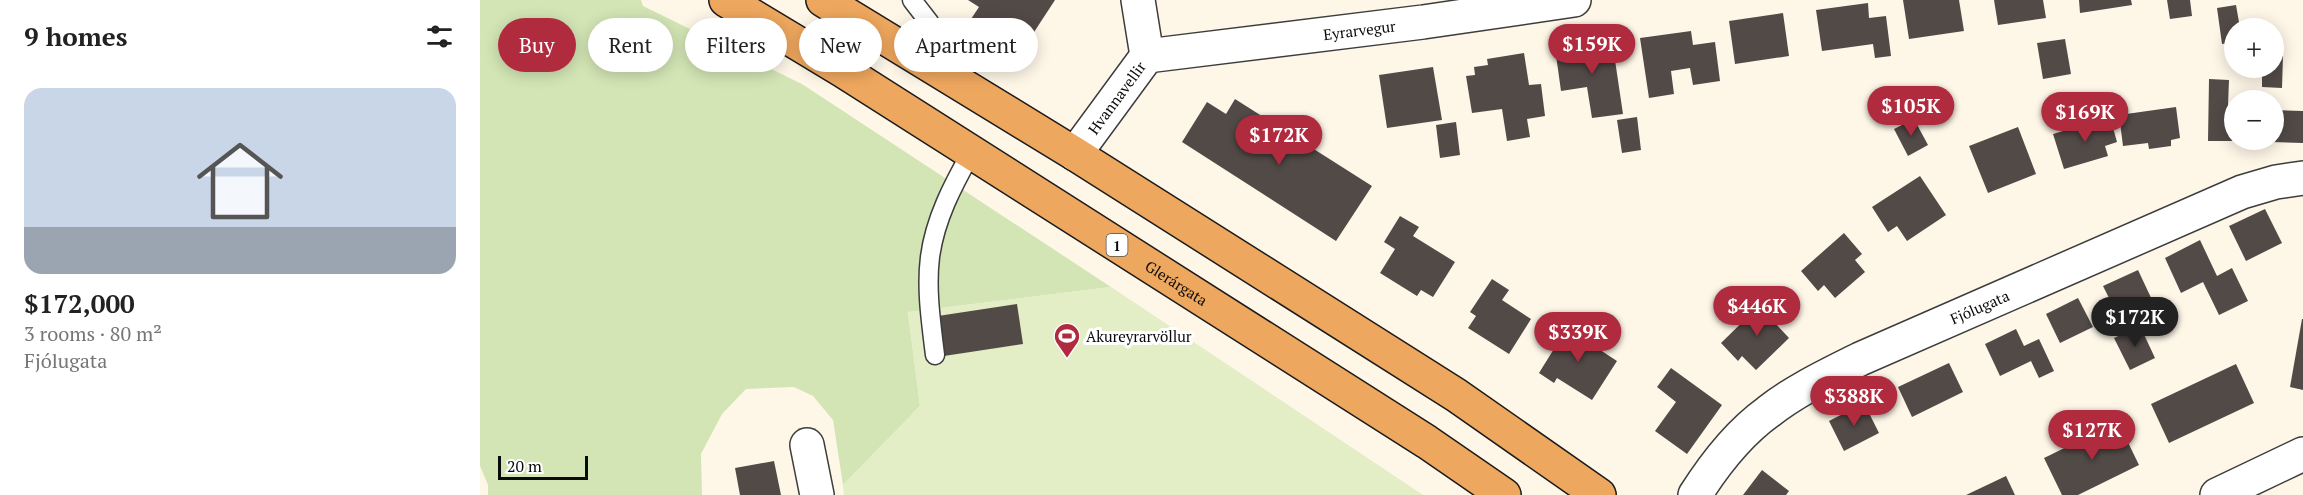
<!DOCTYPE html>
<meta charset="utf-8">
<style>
:root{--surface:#fff;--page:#f6f6f6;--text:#222;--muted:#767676;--accent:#b12b3f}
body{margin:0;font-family:"PT Serif",serif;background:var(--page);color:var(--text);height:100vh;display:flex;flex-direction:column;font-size:22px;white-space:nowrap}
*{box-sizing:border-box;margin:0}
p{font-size:20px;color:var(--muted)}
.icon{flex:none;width:33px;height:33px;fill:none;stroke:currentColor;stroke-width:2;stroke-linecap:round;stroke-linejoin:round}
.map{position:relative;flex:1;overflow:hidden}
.side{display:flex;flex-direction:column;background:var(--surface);width:480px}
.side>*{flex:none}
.hud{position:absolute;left:18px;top:18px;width:570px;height:54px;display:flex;gap:12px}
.buttons{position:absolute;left:1744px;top:18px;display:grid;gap:12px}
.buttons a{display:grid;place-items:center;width:60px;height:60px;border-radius:50%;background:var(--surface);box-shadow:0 3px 15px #0003;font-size:30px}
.scale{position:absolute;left:18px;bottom:15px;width:90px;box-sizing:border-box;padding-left:6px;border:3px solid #0a0a0a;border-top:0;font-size:16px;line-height:21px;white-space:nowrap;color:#0a0a0a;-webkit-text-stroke:4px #fff;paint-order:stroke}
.price{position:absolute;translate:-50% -51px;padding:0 14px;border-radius:21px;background:var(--accent);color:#fff;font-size:20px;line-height:39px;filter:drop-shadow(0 2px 3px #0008)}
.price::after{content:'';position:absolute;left:50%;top:36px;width:18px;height:14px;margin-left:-9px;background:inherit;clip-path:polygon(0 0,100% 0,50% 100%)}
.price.selected{background:#222;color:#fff}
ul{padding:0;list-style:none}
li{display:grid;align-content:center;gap:12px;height:318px;padding:0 24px}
li span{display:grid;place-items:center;height:186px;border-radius:18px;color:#555}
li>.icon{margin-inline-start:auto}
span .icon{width:108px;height:108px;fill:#fffc;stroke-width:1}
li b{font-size:26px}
h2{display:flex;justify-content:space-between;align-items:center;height:72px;padding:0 24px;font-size:26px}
.chip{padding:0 21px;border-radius:27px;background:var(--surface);box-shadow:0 3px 15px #0003;font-size:21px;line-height:54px}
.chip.selected{background:var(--accent);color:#fff}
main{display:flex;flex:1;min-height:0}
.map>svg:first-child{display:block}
</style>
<main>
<section class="side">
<h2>9 homes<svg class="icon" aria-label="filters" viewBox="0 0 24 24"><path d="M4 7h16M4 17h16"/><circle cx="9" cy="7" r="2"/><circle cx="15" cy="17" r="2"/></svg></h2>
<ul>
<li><span style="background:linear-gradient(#c9d6e8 75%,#9aa5b1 0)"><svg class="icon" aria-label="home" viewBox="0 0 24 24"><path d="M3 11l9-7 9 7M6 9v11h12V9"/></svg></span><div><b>$172,000</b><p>3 rooms · 80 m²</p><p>Fjólugata</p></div></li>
</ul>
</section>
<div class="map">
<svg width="1823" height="495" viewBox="0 0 1823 495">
<rect width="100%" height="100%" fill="#fef7e8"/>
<polygon fill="#d3e5b5" points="0,0 161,0 163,6 322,84 631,287 428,312 440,406 363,485 353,420 333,396 314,387 266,389 242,414 221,454 222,495 8,495 8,485 0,466"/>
<polygon fill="#e3edc6" points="631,287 943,495 364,495 363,485 440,406 428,312"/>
<g fill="#524a47">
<polygon points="488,0 575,0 541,52 536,48 532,54 487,25 499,7"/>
<polygon points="1423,0 1479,0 1484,31 1429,39"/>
<polygon points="1514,0 1563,0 1566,18 1518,25"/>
<polygon points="1599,0 1651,0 1652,5 1600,13"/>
<polygon points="1687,0 1710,0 1712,16 1690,19"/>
<polygon points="1388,3 1389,18 1406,16 1411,56 1395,58 1393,44 1342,51 1336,10"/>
<polygon points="1756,5 1760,28 1755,28 1755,42 1742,44 1737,8"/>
<polygon points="1303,13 1309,56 1255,64 1249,21"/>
<polygon points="1211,31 1213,45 1235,42 1240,81 1213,85 1210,68 1191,71 1194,94 1169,98 1160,38"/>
<polygon points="1585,39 1591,74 1563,79 1557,43"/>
<polygon points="1132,40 1143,114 1112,118 1107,87 1081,91 1075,48"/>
<polygon points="1044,53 1049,85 1061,84 1065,116 1047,119 1050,137 1027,141 1022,109 992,113 986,76 995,75 994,67 1008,65 1007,59"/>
<polygon points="1794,56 1803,56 1802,88 1782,87 1782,68 1794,68"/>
<polygon points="953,67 962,120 907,128 899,75"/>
<polygon points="1729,79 1749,80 1748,106 1755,106 1755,141 1728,141"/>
<polygon points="755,99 892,186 856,241 702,142 727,102 746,114"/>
<polygon points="1696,107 1700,138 1691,140 1691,146 1669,149 1668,143 1643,146 1639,115"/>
<polygon points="1794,110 1823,111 1823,143 1791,142 1791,140 1794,140"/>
<polygon points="1157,117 1161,150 1142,153 1137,120"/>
<polygon points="1630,117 1637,142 1625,146 1628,156 1584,169 1573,134"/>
<polygon points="1434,119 1448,145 1428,156 1414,129"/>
<polygon points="976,122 980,155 960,158 956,125"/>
<polygon points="1538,127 1556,174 1508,193 1489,146"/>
<polygon points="1440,176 1466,215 1427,241 1417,226 1408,232 1392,207"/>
<polygon points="1785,209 1802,243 1766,261 1749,226"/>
<polygon points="920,216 939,227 933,236 975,262 953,297 941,290 937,296 900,273 915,249 904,242"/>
<polygon points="1364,233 1382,254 1375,260 1385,272 1355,298 1344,285 1338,291 1321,271"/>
<polygon points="1720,240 1737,276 1752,268 1768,301 1739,315 1723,282 1701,293 1685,258"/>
<polygon points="1658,270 1673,302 1639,318 1623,286"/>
<polygon points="1012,279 1029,290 1022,300 1051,319 1029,354 988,328 996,316 990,312"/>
<polygon points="1598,298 1613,327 1580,343 1566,314"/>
<polygon points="1284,301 1301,318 1295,323 1309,338 1276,370 1262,356 1258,361 1241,343"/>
<polygon points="537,304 543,344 464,356 458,316"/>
<polygon points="1822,319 1823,319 1823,390 1810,387"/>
<polygon points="1090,323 1111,337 1108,342 1137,361 1112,400 1077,378 1074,383 1059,373"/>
<polygon points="1660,326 1675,358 1650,370 1634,338"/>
<polygon points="1536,329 1544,346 1559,339 1574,371 1559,378 1551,361 1520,376 1505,344"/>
<polygon points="1469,363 1483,392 1432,417 1418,387"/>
<polygon points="1756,364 1774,403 1689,443 1671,404"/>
<polygon points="1191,368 1242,405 1207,454 1175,431 1196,402 1177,387"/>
<polygon points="1384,403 1399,433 1364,451 1349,421"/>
<polygon points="1638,422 1659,465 1598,495 1582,495 1564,458"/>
<polygon points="294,461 301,495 260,495 255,468"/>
<polygon points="1282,470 1309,491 1306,495 1263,495"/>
<polygon points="1526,476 1535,495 1486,495"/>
</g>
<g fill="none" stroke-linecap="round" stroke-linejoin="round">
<g stroke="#3d3d3d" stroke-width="21">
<g id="service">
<polyline points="432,0 449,22 482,79"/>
<path d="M455 355C451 322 446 289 450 257 455 219 473 185 491 153"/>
</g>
</g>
<g stroke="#3d3d3d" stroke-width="36">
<g id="minor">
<path id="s1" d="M667 56 943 22 1094 0"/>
<path id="s2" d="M595 154 667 56 658 0"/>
<polyline points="327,445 337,495"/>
<path id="s3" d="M1215 495C1234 465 1259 433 1288 412 1316 390 1348 375 1380 359L1762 192 1796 182 1823 178"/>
<polyline points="1737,495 1823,454"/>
</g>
</g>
<g stroke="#1b1b1b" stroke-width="36">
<g id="trunk">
<path id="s4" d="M246 0 362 70 947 442 1024 495"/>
<polyline points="343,0 595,154 976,395 1119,495"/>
</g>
</g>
<use href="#service" stroke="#fff" stroke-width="18"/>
<use href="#minor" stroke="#fff" stroke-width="33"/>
<use href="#trunk" stroke="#eea75e" stroke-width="33"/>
</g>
<defs>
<g id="stadium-pin" transform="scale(1.35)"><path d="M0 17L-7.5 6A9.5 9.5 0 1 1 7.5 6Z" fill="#b12b3f" stroke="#fff"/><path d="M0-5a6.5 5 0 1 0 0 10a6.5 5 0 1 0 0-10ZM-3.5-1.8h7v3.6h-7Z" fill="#fff"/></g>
</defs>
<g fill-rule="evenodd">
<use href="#stadium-pin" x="587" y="336"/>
</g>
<g text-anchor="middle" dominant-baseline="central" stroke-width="6" stroke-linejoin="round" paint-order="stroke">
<rect fill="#fff" stroke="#545454" stroke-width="1.5" x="626.5" y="234" width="21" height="22" rx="4.5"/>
<g font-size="14" font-weight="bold" fill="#0a0a0a">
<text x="637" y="245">1</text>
</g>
<g font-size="15" fill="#0a0a0a" stroke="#fff">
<text stroke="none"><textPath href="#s1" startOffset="214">Eyrarvegur</textPath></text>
<text stroke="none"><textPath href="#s2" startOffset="70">Hvannavellir</textPath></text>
<text stroke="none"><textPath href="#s4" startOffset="532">Glerárgata</textPath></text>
<text stroke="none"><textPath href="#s3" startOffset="348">Fjólugata</textPath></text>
</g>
<g font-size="15" fill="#0a0a0a" stroke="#fff" text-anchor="start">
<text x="606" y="336">Akureyrarvöllur</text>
</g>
</g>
</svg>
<div class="buttons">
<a>+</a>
<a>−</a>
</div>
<div class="scale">20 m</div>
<b class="price" style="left:1112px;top:75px">$159K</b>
<b class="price" style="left:1431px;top:137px">$105K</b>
<b class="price" style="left:1605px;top:143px">$169K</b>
<b class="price" style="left:799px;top:166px">$172K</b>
<b class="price" style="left:1277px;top:337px">$446K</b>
<b class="price selected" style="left:1655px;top:348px">$172K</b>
<b class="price" style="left:1098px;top:363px">$339K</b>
<b class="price" style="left:1374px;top:427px">$388K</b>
<b class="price" style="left:1612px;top:461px">$127K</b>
<div class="hud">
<a class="chip selected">Buy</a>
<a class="chip">Rent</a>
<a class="chip">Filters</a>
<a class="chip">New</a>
<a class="chip">Apartment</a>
</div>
</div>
</main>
